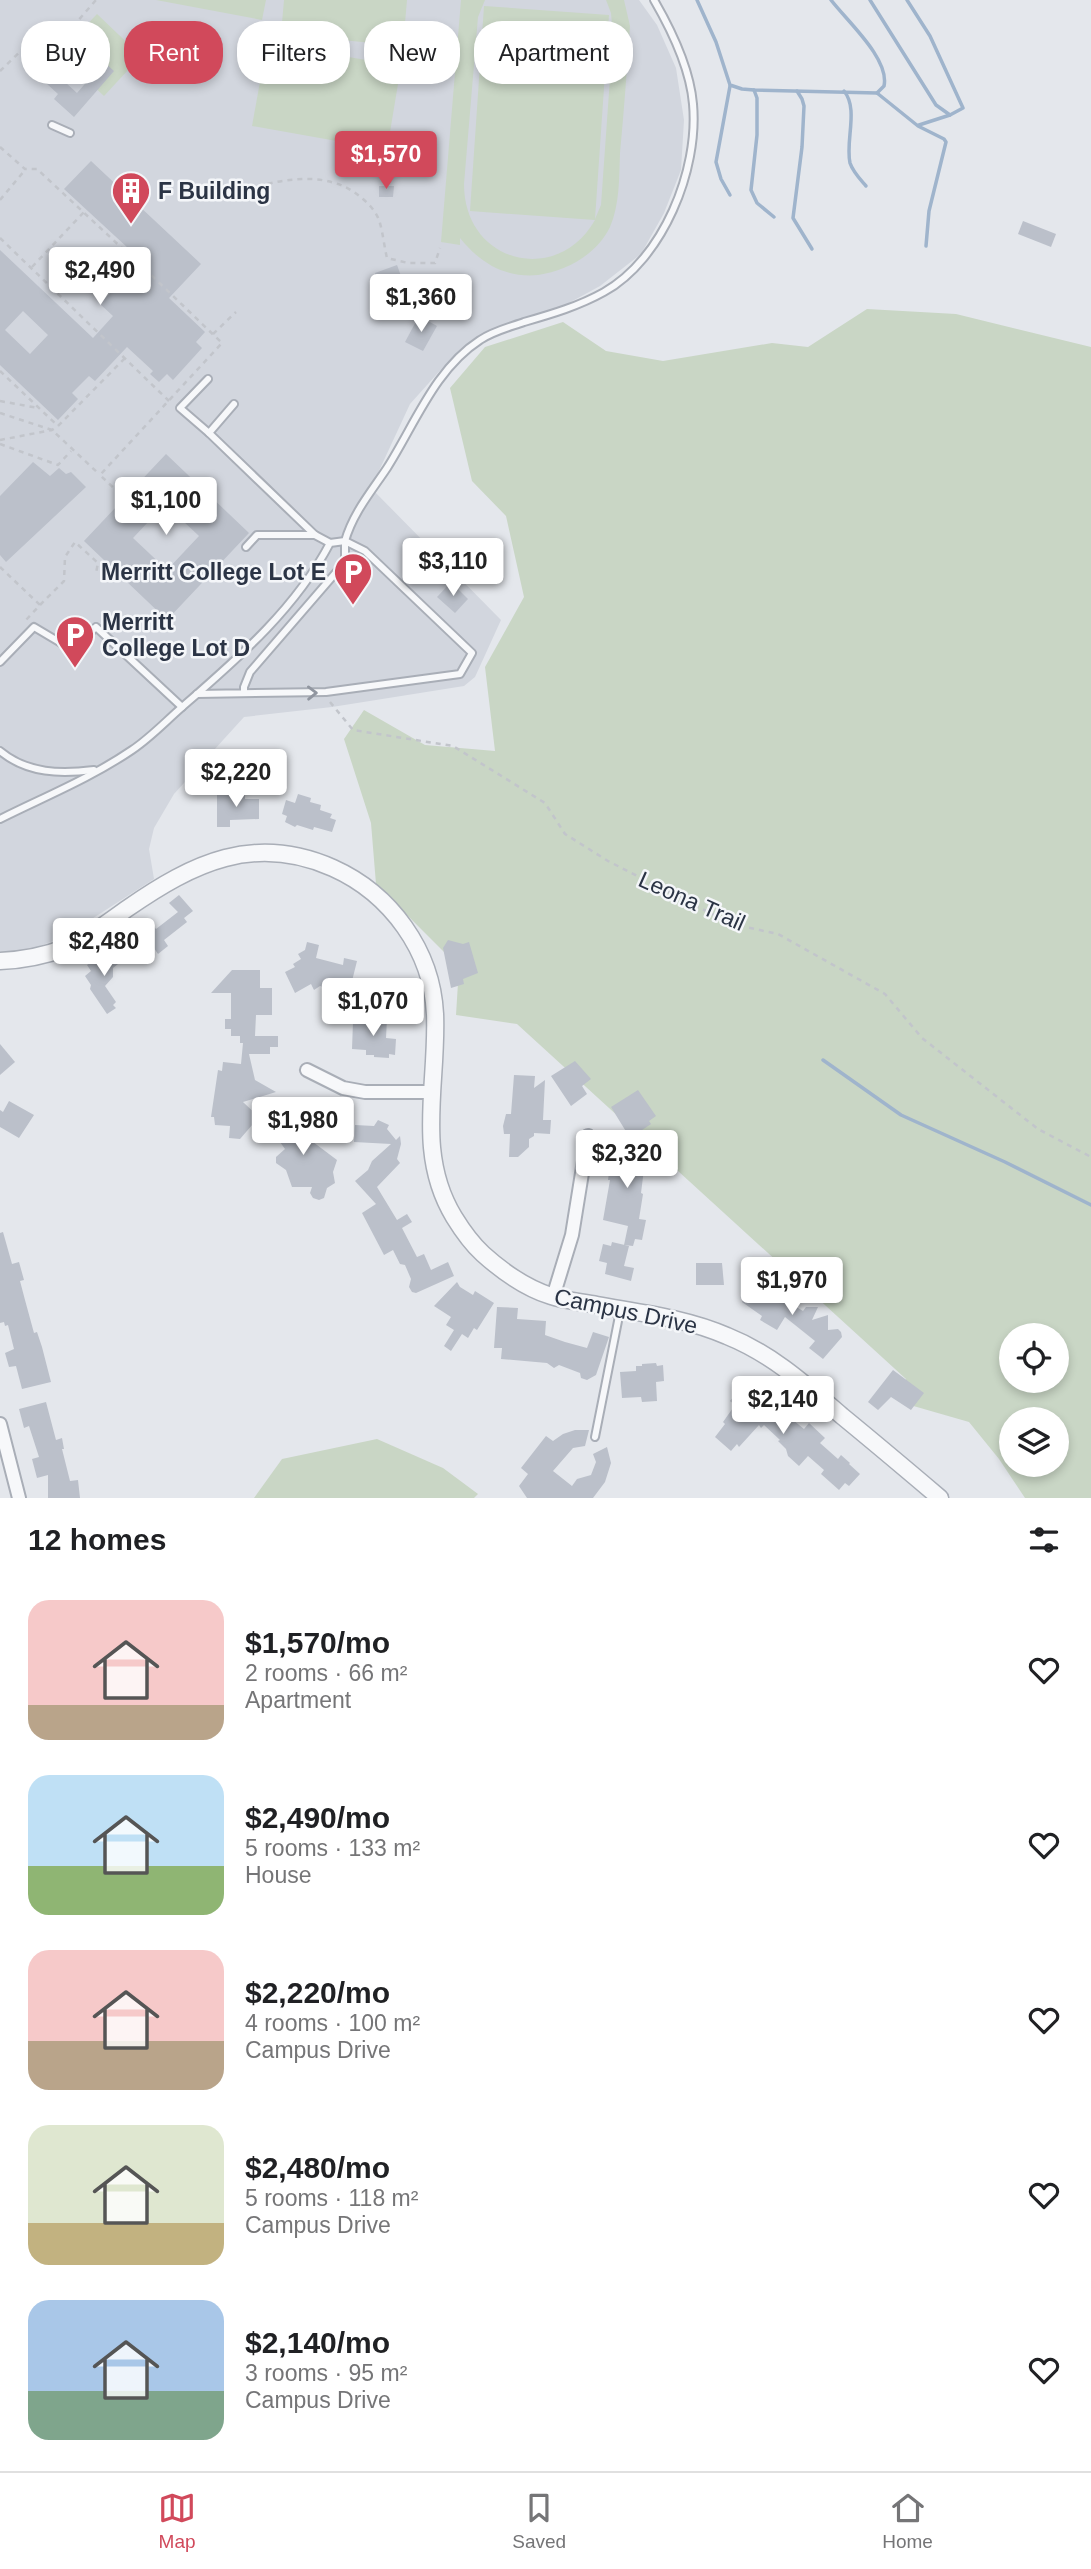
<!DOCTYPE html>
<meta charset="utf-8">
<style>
:root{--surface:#fff;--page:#f6f6f6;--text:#202124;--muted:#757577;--line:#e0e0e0;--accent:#d1495b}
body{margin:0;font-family:Helvetica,sans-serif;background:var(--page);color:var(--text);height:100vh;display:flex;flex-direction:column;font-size:26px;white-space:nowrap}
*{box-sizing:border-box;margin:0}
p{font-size:23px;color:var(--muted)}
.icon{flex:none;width:38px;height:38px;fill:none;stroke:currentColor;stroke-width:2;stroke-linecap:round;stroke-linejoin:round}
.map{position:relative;height:1498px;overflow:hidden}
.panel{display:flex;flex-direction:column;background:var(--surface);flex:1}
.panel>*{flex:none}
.banner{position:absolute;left:21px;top:21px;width:700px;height:63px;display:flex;gap:14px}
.tools{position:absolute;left:999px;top:1323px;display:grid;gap:14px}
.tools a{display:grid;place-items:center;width:70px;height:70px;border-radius:50%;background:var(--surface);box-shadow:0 4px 10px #0003;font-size:35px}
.price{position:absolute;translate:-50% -60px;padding:0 16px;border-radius:7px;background:#fff;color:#222;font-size:23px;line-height:46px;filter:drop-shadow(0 2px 4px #0008)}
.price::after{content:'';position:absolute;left:50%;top:42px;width:21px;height:16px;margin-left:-10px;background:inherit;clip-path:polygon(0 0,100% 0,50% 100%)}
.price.on{background:var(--accent);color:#fff}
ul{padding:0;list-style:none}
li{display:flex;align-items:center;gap:21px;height:175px;padding:0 28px}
li span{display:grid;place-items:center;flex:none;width:196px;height:140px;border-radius:21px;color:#555}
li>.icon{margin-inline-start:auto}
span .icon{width:84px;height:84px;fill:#fffc;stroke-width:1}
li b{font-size:30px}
h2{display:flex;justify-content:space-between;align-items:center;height:84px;padding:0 28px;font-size:30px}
.pill{padding:0 24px;border-radius:28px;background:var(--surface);box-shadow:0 4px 10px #0003;font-size:24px;line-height:63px}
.pill.on{background:var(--accent);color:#fff}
.tab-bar{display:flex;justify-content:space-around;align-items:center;height:98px;border-top:2px solid var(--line);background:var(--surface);font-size:19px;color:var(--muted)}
.tab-bar a{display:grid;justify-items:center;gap:4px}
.tab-bar .on{color:var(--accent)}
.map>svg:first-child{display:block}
</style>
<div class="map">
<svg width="1091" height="1498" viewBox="0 0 1091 1498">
<rect width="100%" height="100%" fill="#e4e7ec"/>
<polygon fill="#d2d6de" points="0,0 639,0 657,25 676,68 684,120 681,170 664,213 641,254 600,286 567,304 487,331 445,365 410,404 371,488 501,620 475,677 464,686 332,707 244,717 174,794 154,828 149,849 154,879 62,938 31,949 0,956"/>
<g fill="#c9d6c5" fill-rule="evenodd">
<polygon points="156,0 266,0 262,20"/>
<polygon points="284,0 407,0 403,46 281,34"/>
<path d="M461 0H485L478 17 464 184C464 264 558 286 595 220L470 211 484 6 609 15 595 219 601 205 613 36 611 13 606 0H624L630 26C627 68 624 111 620 153 619 177 620 204 610 227 597 254 567 271 538 275 505 278 480 263 460 238V245L441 242Z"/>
<polygon points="97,14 141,56 104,96 59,54"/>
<polygon points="267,43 401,66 387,150 252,126"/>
<path d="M867 309 956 314 1091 347V1498H1025L999 1459 969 1422 903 1403 906 1379 517 1024 456 1015 459 967 376 884 371 823 344 739 364 710 425 745 495 751 485 667 524 597 506 516 472 481 450 388 485 347 563 322 606 351 663 361 772 343 808 347ZM1012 1335H1057V1381H1012ZM1012 1419H1057V1465H1012Z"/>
<polygon points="377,1439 443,1468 478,1494 474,1498 254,1498 282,1459"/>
</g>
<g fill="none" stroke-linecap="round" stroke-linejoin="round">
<g stroke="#9fb4cc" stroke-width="3.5">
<polyline points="697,0 716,42 730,85 742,89 754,90 877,93 918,126 944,139 946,142 929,211 926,246"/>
<path d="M831 0C847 21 890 59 884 86L877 93"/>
<polyline points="870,0 936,105 950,115"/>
<polyline points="907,0 930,36 963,108 950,115 919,125"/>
<polyline points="730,86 716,162 721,179 730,195"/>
<polyline points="754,90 757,98 757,135 751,190 757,203 774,217"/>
<polyline points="797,91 802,99 804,106 802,147 793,218 812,249"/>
<path d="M844 91C859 109 845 141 850 163 853 172 860 179 866 186"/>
<polyline points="823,1060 901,1115 1005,1162 1091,1205"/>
</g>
</g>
<g fill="#bbc0ca" fill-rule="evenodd">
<polygon points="104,62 114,71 74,117 54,99 58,94 35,73 44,63 77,93"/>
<path d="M91 161 201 264 169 298 205 332 196 342 202 348 173 380 167 374 159 382 150 374 153 371 127 347 95 381 89 376 72 393 78 399 58 420 0 365V250L93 338 113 316 100 304 141 260 64 189ZM23 311 48 335 30 354 5 330Z"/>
<polygon points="379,186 394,186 393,197 379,197"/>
<polygon points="1023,221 1056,234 1051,247 1018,234"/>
<polygon points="397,265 410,301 388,309 384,305 375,273"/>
<polygon points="459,276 471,284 468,288 472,291 465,300 462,297 458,302 447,294 449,290 445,287 451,277 456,280"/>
<polygon points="419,316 437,326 423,351 405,342"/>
<path d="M166 454 249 533 167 620 84 541ZM165 504 199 536 167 570 133 538Z"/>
<polygon points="33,462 50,476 59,468 66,474 71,472 86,487 6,562 0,555 0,496"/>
<polygon points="451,582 468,599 455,613 437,597"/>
<polygon points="217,794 245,794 245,799 259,799 259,819 230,820 230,827 217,827"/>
<polygon points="298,794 311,798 310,802 321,805 320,810 332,814 330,818 336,820 332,832 314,827 313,830 297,825 295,827 285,822 287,816 282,814 286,800 295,803"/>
<polygon points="179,895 193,911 184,918 187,922 164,940 168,946 158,954 154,948 142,956 132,938 151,923 156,929 178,912 169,903"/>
<polygon points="448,940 463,944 469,942 478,973 463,979 464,984 451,988 443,948"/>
<polygon points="307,942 319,945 316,958 343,965 344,958 357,961 352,981 347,980 343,993 320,986 314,990 311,984 295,993 285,972 295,967 293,964 301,959 298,954 305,950"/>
<polygon points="114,947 123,960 113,968 113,977 105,986 116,1002 113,1005 116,1008 107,1014 90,989 91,985 85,976 91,971 87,965"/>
<polygon points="232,970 260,970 260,988 272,988 272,1015 256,1015 255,1036 278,1036 278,1047 270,1047 270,1054 249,1054 255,1080 276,1092 243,1102 259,1117 240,1139 229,1138 230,1126 215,1125 214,1117 211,1117 218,1070 222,1071 223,1062 241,1064 243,1043 240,1043 240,1036 231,1036 231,1029 225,1029 225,1019 231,1019 231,993 211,993"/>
<polygon points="371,1018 387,1019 386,1038 396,1039 395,1055 389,1054 389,1058 374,1057 374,1055 366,1055 366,1050 352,1049 353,1022 371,1023"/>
<polygon points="0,1044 15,1062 0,1075"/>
<polygon points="575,1061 591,1079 582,1086 587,1094 571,1106 551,1076"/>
<polygon points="514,1075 535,1076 534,1088 545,1080 543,1120 551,1120 550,1134 534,1133 534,1136 529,1139 529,1147 518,1157 509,1157 510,1134 504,1134 503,1126 506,1114 511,1114"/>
<polygon points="638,1090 656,1116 649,1121 651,1124 630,1138 611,1107"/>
<polygon points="9,1101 34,1115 19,1138 0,1127 0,1110 3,1112"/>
<polygon points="290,1109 308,1133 305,1136 337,1160 333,1172 335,1183 327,1188 324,1198 319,1200 313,1198 310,1193 312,1187 292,1187 286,1170 276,1163 276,1157 285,1149 268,1125"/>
<polygon points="378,1120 389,1125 387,1129 396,1140 400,1136 401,1144 397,1159 400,1163 377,1187 397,1220 407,1214 412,1222 402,1228 417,1257 424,1254 431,1270 448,1262 454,1276 416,1293 412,1292 409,1287 411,1279 405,1265 400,1264 393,1250 384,1255 362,1213 376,1204 355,1181 368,1170 372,1161 391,1144 354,1142 355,1125 374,1126"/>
<polygon points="620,1142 641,1145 640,1152 649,1157 648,1166 644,1169 641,1193 643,1194 639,1219 646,1220 642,1240 635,1239 633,1246 624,1245 628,1226 603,1220 610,1180 608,1180 612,1151 619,1152"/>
<polygon points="3,1232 12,1264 19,1262 24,1280 20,1281 25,1300 34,1333 37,1332 42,1347 51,1382 22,1389 16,1366 9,1367 5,1353 14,1349 8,1325 5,1326 4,1322 0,1323 0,1233"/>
<polygon points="612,1242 629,1246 624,1266 634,1268 631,1281 605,1274 607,1263 599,1261 603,1244 611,1246"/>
<polygon points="696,1263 722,1263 724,1285 696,1285"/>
<polygon points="763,1268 763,1287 803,1311 806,1307 818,1307 812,1320 828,1315 828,1330 838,1329 841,1332 842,1337 823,1359 809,1348 815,1341 785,1317 777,1330 760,1320 762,1316 742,1302"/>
<polygon points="457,1282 460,1287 473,1295 475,1291 494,1303 477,1330 474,1328 468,1338 462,1334 451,1351 444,1346 454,1330 446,1325 451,1317 434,1306"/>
<polygon points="497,1307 518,1308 517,1319 546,1321 545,1335 565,1342 587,1348 593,1332 609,1337 596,1375 587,1380 581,1378 580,1373 559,1365 554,1368 547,1363 501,1359 502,1348 494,1348"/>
<polygon points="656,1363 657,1366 663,1365 664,1381 656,1382 657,1401 642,1402 641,1397 622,1398 620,1372 636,1371 636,1366 642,1366 642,1364"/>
<polygon points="893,1370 924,1393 911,1410 891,1397 878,1410 868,1402"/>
<polygon points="757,1387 775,1403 768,1415 784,1430 793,1420 804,1429 809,1423 825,1438 820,1443 838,1459 841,1455 850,1463 849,1464 860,1474 849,1486 845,1483 839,1490 821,1474 824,1470 808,1456 799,1466 788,1456 786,1449 778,1441 780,1440 764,1425 761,1428 759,1425 739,1447 737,1444 731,1451 715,1437 725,1424 723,1422 735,1405 730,1401 739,1390 744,1395 749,1389 752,1392"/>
<polygon points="46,1402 56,1440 62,1438 64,1449 62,1449 70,1481 78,1480 80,1498 48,1498 48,1475 37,1478 32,1459 39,1457 29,1426 24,1428 19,1409"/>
<polygon points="575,1430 589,1430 585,1446 573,1448 553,1471 572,1486 577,1479 591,1475 596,1462 593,1454 607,1447 611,1463 605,1482 593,1498 527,1498 519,1486 528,1474 521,1468 546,1436 553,1441 563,1434"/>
</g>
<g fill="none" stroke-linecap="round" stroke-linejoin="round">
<g stroke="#a9aeb7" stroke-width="10">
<g id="service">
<polyline points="52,125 70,133"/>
<polyline points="208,379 180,408 209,433"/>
<polyline points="234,404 209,433 315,535 330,543"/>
<polyline points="246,547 257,535 315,535"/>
<polyline points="0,662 34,627 66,646 76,646 96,627 182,707"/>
<polyline points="197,694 326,692 460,674 472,653 365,551 345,541 345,558 339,569 250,672 244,687 244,693"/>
<path d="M0 751C28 774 61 774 94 770"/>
<path d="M0 819C44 797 91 778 132 750 150 738 165 722 181 708 236 660 295 610 330 543L345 541C353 513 371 492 387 468 415 424 435 369 480 340 493 331 510 327 524 322 552 314 579 306 604 292 663 259 699 170 693 104 690 68 672 31 654 0"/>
<polyline points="595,1437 620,1311"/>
</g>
</g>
<g stroke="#a9aeb7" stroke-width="16">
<g id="minor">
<polyline points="307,1070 343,1088 365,1092 430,1092"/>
<polyline points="553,1297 572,1235 588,1136"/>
<polyline points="0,1424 19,1498"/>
</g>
</g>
<g stroke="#a9aeb7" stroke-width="19">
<path id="tertiary" d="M0 961C23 960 44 956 65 948 88 938 108 922 128 908 193 863 254 833 333 868 391 894 432 951 435 1014 438 1084 415 1153 454 1217 462 1230 472 1244 483 1254 503 1272 526 1288 551 1296 566 1301 582 1302 597 1305 641 1313 686 1318 727 1336 772 1354 806 1385 842 1416 875 1443 907 1470 940 1498"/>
</g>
<g stroke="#c2c5cb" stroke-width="2.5" stroke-dasharray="5 5" stroke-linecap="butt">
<polyline points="0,71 29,43 62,39 96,0"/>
<polyline points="0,147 25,169 37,169 138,263"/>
<path d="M229 194C272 182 325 165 363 199 370 205 376 212 379 220 383 232 384 246 387 258L408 263H435L440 248"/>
<polyline points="0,200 25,170"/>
<polyline points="0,238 169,401"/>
<polyline points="32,267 84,212"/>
<polyline points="213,334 236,312"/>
<polyline points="0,371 58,426 126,357"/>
<polyline points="0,401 38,408"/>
<polyline points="0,413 52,430 99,474"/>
<polyline points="0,440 52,430 58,426"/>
<polyline points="0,444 58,465 71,451"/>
<polyline points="120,494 100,475 222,343 147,271"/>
<polyline points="0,567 40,605 26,620 29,622"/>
<polyline points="40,605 64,581 65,557 75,542 98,563 96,573"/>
<polyline points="330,702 353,730 453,746 545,803 565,834 608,861 732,924 778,934 885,994 922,1038 1038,1129 1091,1157"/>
</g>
<use href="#service" stroke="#f7f8fa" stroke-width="6"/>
<use href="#minor" stroke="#f7f8fa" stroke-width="12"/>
<use href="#tertiary" stroke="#f7f8fa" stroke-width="16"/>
</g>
<defs><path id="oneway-chevron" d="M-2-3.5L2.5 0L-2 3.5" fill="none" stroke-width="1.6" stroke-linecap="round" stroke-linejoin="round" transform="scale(1.75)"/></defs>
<use stroke="#9196a0" href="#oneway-chevron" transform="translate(312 693) rotate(-1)"/>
<defs>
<g id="building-pin" transform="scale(2.0125)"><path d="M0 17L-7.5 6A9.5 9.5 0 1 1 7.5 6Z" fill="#d1495b" stroke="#f4f6f9"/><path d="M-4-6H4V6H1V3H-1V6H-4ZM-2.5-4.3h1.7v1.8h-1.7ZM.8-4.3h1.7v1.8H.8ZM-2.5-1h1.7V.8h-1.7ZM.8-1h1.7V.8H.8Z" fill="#fff"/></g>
<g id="parking-pin" transform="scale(2.0125)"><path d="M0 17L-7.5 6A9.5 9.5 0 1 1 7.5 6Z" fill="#d1495b" stroke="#f4f6f9"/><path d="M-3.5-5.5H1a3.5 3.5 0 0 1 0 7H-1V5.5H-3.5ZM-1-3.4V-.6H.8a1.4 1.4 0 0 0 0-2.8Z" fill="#fff"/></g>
</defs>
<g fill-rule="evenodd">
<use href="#building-pin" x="131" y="191"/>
<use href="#parking-pin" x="353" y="572"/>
<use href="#parking-pin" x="75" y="635"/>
</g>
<g text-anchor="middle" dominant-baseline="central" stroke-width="5" stroke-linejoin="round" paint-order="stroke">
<g font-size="23" font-weight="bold" fill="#2b3445" stroke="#f4f6f9" text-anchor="start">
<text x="158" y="191">F Building</text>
<text x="326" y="572" text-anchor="end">Merritt College Lot E</text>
<text x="102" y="622">Merritt<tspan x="102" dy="26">College Lot D</tspan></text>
</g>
<g font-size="23" fill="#2b3445" stroke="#f4f6f9">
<text transform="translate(692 901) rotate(24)">Leona Trail</text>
<text transform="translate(626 1311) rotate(12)">Campus Drive</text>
</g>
</g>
</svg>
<div class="tools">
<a><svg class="icon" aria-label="locate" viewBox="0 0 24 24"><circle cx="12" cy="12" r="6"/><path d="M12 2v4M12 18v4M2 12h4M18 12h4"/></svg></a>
<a><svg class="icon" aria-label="layers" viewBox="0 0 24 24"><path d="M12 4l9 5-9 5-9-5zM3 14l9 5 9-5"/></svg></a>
</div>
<b class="price on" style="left:386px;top:191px">$1,570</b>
<b class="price" style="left:100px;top:307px">$2,490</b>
<b class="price" style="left:421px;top:334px">$1,360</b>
<b class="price" style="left:166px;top:537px">$1,100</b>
<b class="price" style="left:453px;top:598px">$3,110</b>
<b class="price" style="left:236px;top:809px">$2,220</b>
<b class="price" style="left:104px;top:978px">$2,480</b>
<b class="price" style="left:373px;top:1038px">$1,070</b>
<b class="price" style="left:303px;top:1157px">$1,980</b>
<b class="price" style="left:627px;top:1190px">$2,320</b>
<b class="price" style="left:792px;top:1317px">$1,970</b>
<b class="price" style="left:783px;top:1436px">$2,140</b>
<div class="banner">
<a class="pill">Buy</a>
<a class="pill on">Rent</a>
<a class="pill">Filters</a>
<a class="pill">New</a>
<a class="pill">Apartment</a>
</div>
</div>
<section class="panel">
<h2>12 homes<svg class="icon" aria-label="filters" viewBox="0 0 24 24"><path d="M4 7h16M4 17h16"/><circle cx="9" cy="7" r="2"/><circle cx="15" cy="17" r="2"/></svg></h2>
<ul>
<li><span style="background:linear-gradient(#f6c9c9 75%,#b9a48a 0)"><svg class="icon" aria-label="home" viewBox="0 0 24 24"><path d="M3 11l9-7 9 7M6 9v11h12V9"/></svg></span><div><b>$1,570/mo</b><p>2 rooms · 66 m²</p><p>Apartment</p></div><svg class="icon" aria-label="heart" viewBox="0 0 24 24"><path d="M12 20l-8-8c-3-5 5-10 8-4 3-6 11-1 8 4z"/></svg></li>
<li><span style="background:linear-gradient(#bfe0f5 65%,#8fb573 0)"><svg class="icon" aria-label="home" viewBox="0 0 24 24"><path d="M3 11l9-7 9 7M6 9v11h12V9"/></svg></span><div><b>$2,490/mo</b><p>5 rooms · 133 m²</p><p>House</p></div><svg class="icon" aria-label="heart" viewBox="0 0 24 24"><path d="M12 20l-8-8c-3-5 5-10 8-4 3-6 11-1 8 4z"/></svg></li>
<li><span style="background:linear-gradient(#f6c9c9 65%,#b9a48a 0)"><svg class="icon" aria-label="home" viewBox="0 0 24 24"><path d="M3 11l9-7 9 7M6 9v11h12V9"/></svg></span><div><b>$2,220/mo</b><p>4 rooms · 100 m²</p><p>Campus Drive</p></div><svg class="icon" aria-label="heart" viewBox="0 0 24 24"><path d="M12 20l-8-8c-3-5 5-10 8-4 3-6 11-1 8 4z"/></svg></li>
<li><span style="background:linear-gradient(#dfe7d0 70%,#c2b280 0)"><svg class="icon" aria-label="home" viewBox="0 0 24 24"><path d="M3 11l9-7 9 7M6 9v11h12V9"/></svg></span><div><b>$2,480/mo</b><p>5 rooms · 118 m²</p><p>Campus Drive</p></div><svg class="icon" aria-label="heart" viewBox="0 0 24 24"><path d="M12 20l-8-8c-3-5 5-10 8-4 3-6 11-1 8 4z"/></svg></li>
<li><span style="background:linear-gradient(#a9c7e8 65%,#7fa58c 0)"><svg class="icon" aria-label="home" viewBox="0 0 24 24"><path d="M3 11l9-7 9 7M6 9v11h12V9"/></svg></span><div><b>$2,140/mo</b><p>3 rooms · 95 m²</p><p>Campus Drive</p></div><svg class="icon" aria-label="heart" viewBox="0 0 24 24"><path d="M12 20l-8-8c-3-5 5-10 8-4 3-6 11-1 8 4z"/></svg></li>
</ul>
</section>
<nav class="tab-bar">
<a class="on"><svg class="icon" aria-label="map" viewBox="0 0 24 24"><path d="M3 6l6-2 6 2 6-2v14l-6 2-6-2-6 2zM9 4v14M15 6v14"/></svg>Map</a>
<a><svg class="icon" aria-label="saved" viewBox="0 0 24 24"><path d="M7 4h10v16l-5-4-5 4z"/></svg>Saved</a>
<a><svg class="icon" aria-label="home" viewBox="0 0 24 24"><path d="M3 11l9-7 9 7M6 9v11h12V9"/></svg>Home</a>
</nav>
